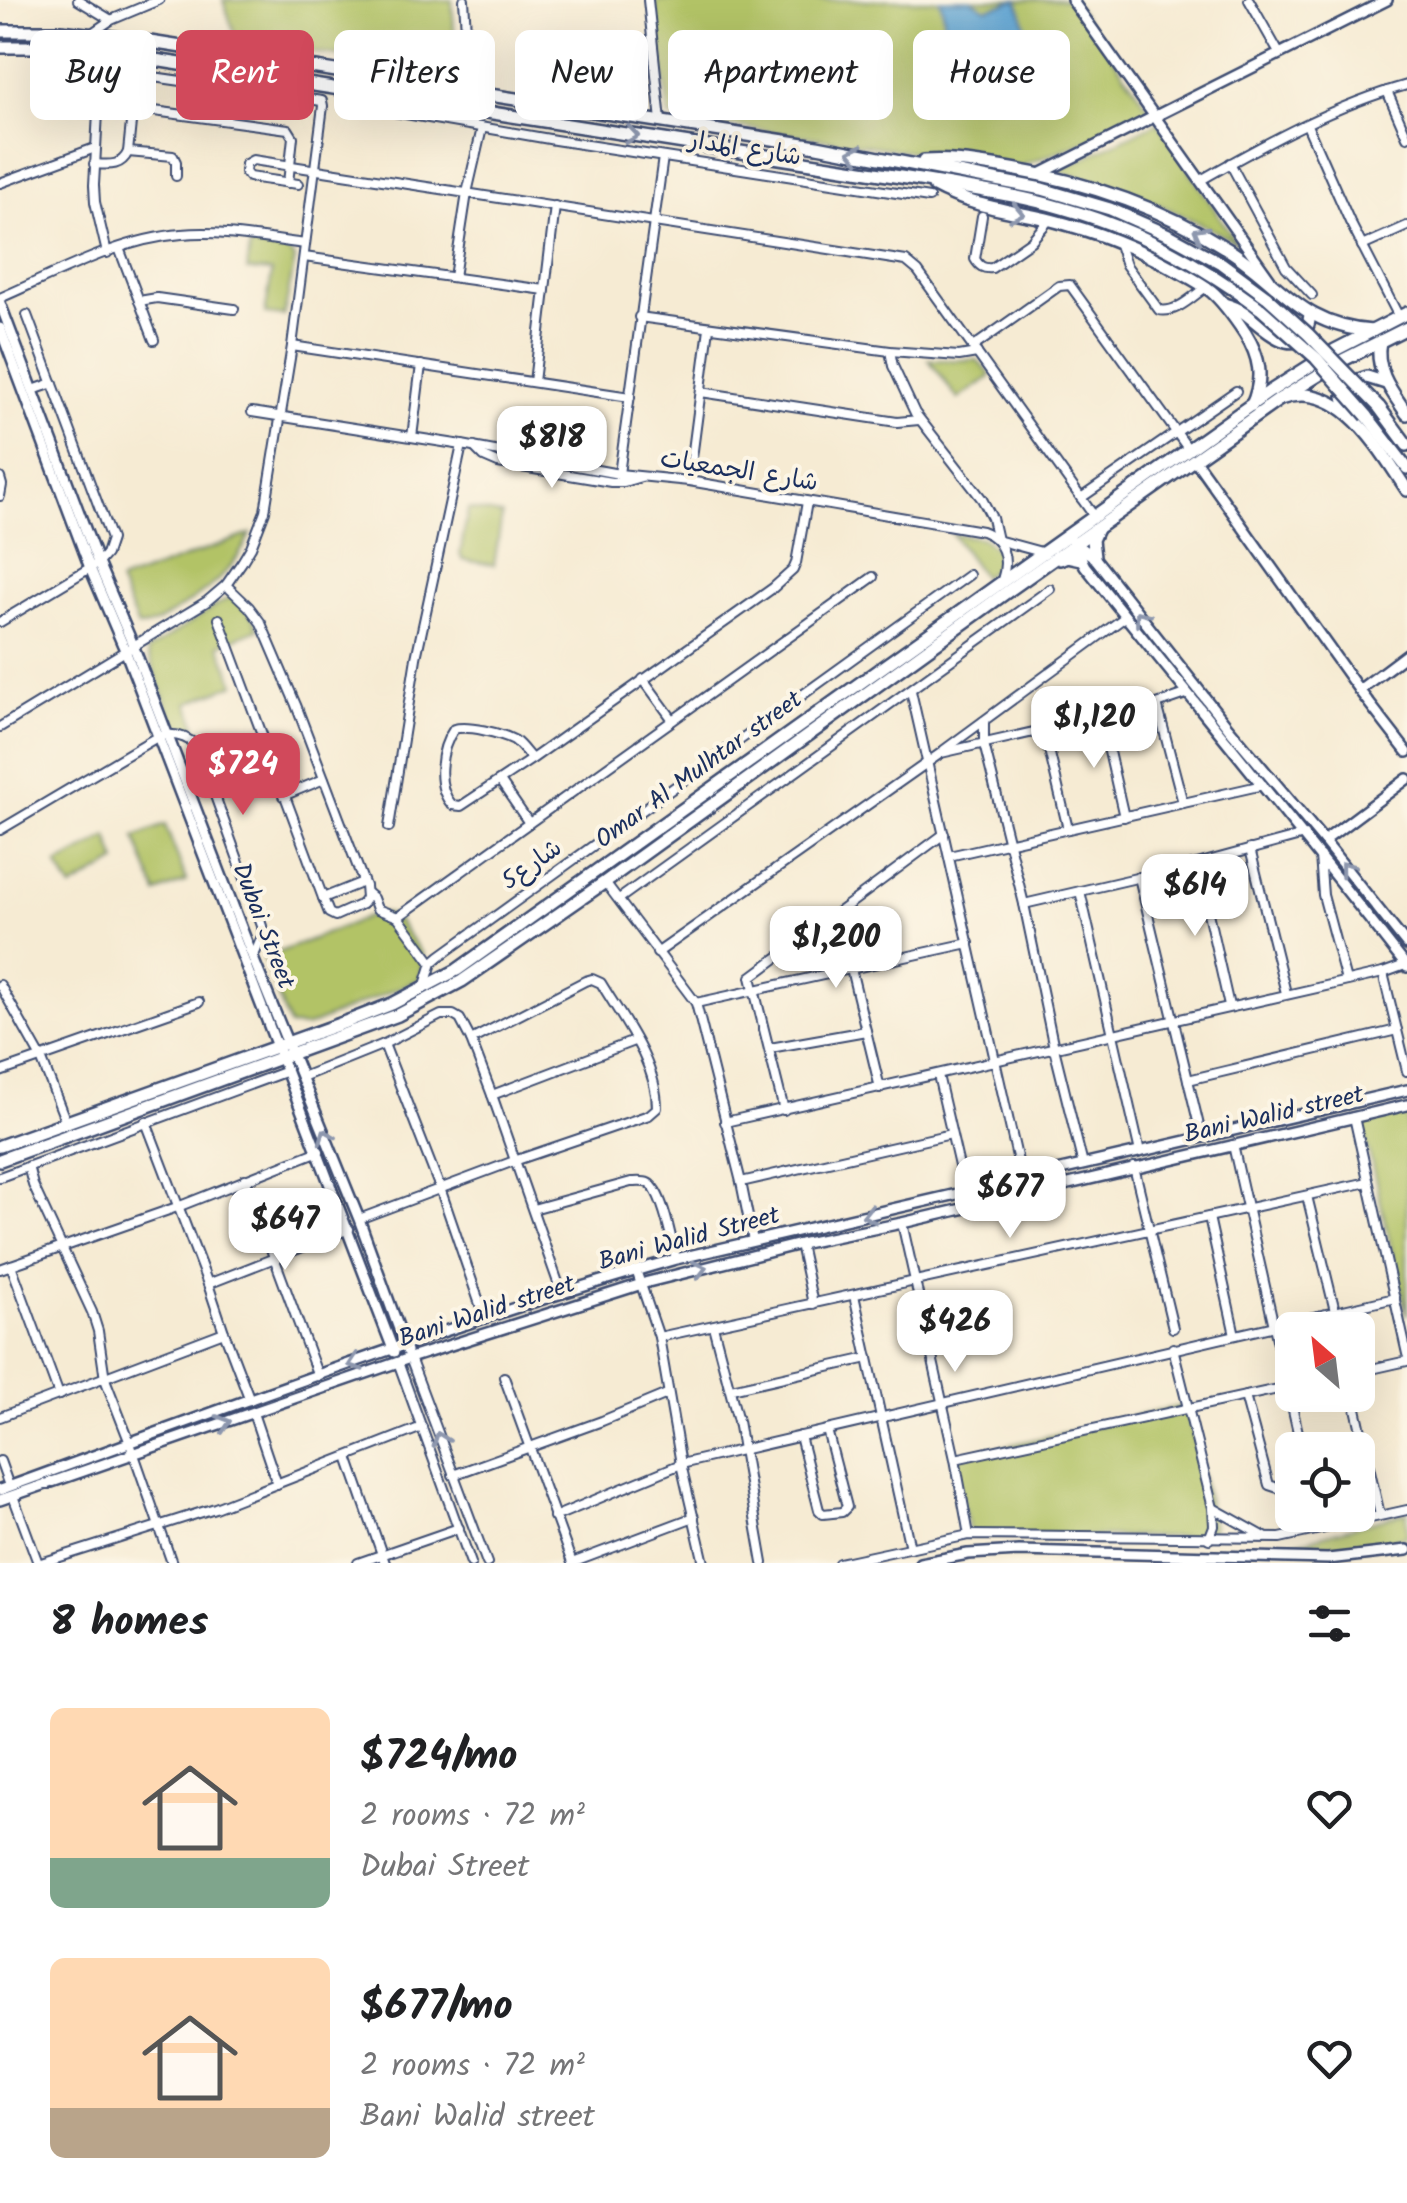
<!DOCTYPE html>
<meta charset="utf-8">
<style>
:root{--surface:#fff;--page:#f6f6f6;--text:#202124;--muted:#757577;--accent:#d1495b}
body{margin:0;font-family:Kalam,"Playpen Sans Arabic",sans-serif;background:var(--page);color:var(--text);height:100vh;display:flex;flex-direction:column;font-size:38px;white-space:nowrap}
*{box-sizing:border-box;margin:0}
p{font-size:32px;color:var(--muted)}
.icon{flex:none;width:55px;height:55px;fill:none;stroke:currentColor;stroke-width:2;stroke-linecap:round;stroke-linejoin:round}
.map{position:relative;height:1563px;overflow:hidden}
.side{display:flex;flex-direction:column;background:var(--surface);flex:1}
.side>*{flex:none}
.hud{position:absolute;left:30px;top:30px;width:1348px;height:90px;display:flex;gap:20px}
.needle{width:65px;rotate:332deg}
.fabs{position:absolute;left:1275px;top:1312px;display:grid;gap:20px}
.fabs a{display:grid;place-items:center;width:100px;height:100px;border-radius:15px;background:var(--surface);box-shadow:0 10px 40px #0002;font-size:50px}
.price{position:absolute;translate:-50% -85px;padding:0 22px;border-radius:20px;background:#fff;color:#222;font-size:32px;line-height:65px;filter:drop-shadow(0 2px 5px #0008)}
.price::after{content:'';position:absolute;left:50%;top:60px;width:30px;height:22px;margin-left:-15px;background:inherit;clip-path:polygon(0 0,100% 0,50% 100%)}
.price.current{background:var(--accent);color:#fff}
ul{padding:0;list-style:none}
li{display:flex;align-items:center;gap:30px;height:250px;padding:0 50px}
li span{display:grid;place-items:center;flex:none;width:280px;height:200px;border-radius:15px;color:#555}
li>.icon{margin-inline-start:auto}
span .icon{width:120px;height:120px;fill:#fffc;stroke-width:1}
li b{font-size:42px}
h2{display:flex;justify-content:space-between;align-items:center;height:120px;padding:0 50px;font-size:42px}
.tag{padding:0 35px;border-radius:15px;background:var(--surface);box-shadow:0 10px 40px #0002;font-size:35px;line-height:90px}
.tag.current{background:var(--accent);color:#fff}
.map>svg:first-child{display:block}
</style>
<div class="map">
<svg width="1407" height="1563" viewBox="0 0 1407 1563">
<rect width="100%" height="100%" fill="#fcf5e5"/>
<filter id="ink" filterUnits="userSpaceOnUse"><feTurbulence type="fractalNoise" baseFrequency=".01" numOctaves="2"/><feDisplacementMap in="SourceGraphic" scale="20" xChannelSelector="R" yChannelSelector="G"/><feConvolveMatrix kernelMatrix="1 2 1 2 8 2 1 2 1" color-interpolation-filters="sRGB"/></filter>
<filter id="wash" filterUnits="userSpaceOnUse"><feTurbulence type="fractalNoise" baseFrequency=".0048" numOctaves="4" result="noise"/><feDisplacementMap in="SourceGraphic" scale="40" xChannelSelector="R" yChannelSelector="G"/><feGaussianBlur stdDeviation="2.25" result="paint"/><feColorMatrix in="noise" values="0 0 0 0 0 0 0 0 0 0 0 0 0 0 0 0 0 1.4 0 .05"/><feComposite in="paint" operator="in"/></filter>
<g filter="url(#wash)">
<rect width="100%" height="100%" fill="#f6ebd3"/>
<g fill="#b2c366" stroke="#667962" stroke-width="2.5">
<polygon points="223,0 452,0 457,74 237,41"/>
<polygon points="655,0 1072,0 1154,115 1019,167 669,117"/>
<path d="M1158 122 1236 242C1175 210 1124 187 1057 171Z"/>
<polygon points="250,246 288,251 295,259 284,316 265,314 272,272 247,270"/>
<polygon points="929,360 977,360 990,374 990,377 958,399"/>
<polygon points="468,509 502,515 494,565 463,560 460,555"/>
<path d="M250 534C235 571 206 592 174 612 162 619 151 628 138 627L119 582Z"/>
<polygon points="952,534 982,538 996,549 998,562 996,568 983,577"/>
<path d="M228 598C242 599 253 617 258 629L219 645 235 684 188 703 197 727 189 730 173 722 147 651Z"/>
<polygon points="165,825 187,881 157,893 135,837"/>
<polygon points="108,837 117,862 71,888 57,865"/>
<polygon points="380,912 394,916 423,955 420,979 306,1027 289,1026 264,958"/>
<polygon points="1407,1110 1407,1316 1362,1123"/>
<polygon points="1186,1405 1213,1526 1211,1531 1204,1537 970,1535 953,1458"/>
<polygon points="1407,1512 1407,1536 1364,1546 1291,1544"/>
</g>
<path fill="#5ea4d3" stroke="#3c6a98" stroke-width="2.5" d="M940 0H971L987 9 1017 0C1033 40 1032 53 1007 88L934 76 930 56C942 36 949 24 940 0Z"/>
</g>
<g filter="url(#ink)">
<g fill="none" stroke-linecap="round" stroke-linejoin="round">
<g stroke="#3c4b70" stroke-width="12">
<g id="minor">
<polyline points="78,0 111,20"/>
<polyline points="464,0 470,91"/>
<polyline points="648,0 661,121"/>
<polyline points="1249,0 1279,53"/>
<polyline points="92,33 111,20 159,0"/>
<polyline points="1387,91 1407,137"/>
<polyline points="132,108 288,129 293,137 288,183"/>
<polyline points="377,109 555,140 929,198"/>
<polyline points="1307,125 1350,222 1399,317"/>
<polyline points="128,152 173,156 176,162 176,176"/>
<polyline points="1230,163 1286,267 1312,295"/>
<path d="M94 164C109 165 121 167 128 152L134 93 130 89 119 88"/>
<path d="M1201 180C1266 143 1335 105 1407 85"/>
<polyline points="0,183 95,148"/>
<polyline points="298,184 249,177 245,172 246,164 253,160 906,261 918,271 1094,516"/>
<path d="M982 216 975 259C979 266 983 269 992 268L1031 241 1049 220"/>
<path d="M1118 242 1126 265 1159 310C1176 314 1193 296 1206 287"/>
<polyline points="1362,246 1407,226"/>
<polyline points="119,248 154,340"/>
<polyline points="304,257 545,290"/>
<polyline points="454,277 467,193 482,128"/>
<path d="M0 298C58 273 119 239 182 234 223 230 265 239 305 244"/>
<polyline points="139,301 157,298 234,309"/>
<polyline points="639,317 890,351 959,356 977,353"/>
<polyline points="292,346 630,397"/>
<polyline points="973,347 1059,286 1070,285 1189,450"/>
<polyline points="890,351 893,366 915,413 982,499 992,518 997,540 1045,553"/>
<polyline points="534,382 555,206"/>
<polyline points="33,390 53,383"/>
<polyline points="701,392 897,422 919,420"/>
<path d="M252 412 462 445 619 474 689 481 982 531C1004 539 1009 559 1002 580"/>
<polyline points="412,437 421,365"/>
<polyline points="474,447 484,457 498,463 611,482 624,482 641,477"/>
<polyline points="619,474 663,157"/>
<polyline points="0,478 2,485 0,496"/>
<polyline points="689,481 709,328"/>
<polyline points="1081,498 1236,391"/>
<polyline points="226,585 249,607 261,623 296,705 365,886 366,898 362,904 335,916 329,913 323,898 363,882"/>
<polyline points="219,619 323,898"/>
<polyline points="0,622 98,563 106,554 111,539 27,315"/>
<polyline points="643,679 673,720"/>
<polyline points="911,691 1022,1179"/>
<polyline points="1157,704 1183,803"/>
<polyline points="1101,717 1124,817"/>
<polyline points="984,721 984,744 1024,904 1054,1048 1083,1165"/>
<polyline points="0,727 206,602 226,585 242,562 251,547 265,511 292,346 323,106 322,101 104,70 100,76 94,185 95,202 107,253"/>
<polyline points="1044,729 1068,829"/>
<polyline points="944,750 1125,617"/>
<path d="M532 759C526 753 521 745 514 740 500 733 468 725 454 729 440 749 435 786 452 805L461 806 532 759 773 588 793 570 796 563 807 502"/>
<polyline points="500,781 529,823"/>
<polyline points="214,794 274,770"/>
<polyline points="283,796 324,779"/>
<polyline points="389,827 416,658 462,445"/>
<path d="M0 830 157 737C172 732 185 735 197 746L262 926 263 934 253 958"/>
<polyline points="1250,849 1286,993"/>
<polyline points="949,856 1263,785"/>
<polyline points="1320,856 1323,895 1346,981"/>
<polyline points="1197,864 1229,1006"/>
<polyline points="1139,877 1202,1138"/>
<polyline points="605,882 696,1003 741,1182 753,1241"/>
<polyline points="1080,891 1140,1152"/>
<polyline points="367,893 373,898 377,909 398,917 432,963"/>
<polyline points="619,899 1050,589"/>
<polyline points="1024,904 1197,864 1304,835"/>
<polyline points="398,917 873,577"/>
<polyline points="657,953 941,753 1157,704 1186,694"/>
<polyline points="851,969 880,1088"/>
<polyline points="1383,973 1407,1071"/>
<polyline points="0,985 41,1058 66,1122"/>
<polyline points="425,985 432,963 440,956 969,575"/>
<polyline points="696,1003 969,943"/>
<polyline points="384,1044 440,1188 485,1319"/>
<polyline points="770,1048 866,1031"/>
<polyline points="0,1072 199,1002"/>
<polyline points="938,1075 965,1192"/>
<polyline points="302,1077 384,1044 441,1015 453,1015 460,1019 471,1040 492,1095 562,1294"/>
<polyline points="1188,1080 1397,1030"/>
<polyline points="492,1095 634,1041"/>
<polyline points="784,1110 751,977 944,834"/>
<polyline points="1354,1117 1407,1354"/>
<polyline points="146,1122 208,1284 224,1332 250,1400"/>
<polyline points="725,1122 1383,973 1405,965"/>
<polyline points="1233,1145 1302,1450"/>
<polyline points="28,1166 33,1185 92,1312 98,1331 105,1379 130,1443 172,1563"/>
<polyline points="1134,1167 1173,1328"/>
<polyline points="0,1177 287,1071"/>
<polyline points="245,1179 318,1376"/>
<polyline points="741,1182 951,1134"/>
<polyline points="1307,1196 1335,1311"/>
<path d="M533 1209 631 1182C635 1182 644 1181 648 1183 663 1190 672 1243 676 1259"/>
<polyline points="1209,1217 1235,1335"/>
<path d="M359 1219 514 1161 649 1115 657 1108C657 1063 623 1020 601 983L592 979 585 981 471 1040"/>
<polyline points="902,1223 955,1459 969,1535"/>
<polyline points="800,1244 813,1304"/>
<polyline points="11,1265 59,1395"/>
<polyline points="0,1269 180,1206 319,1151"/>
<polyline points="636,1270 659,1337 681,1464 704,1563"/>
<polyline points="208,1284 349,1229"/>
<polyline points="854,1295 910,1548"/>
<polyline points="713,1326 738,1421 763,1563"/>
<polyline points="659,1337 1368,1182"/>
<polyline points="1173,1348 1213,1508 1214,1526 1209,1539"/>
<polyline points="410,1358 487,1563"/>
<polyline points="398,1362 471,1563"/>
<polyline points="1358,1372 1407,1361"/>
<polyline points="504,1377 572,1563"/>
<polyline points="731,1389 868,1358"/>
<polyline points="1353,1395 1380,1515"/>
<polyline points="1245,1396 1269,1485 1281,1489 1292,1487"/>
<polyline points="253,1413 277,1484"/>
<polyline points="0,1417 224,1332"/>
<polyline points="800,1436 819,1510 823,1514 842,1512 847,1507 827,1430"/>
<polyline points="348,1457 385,1563"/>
<polyline points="955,1459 1292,1386"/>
<polyline points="0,1461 9,1486"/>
<polyline points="453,1475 602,1421 667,1394"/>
<polyline points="13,1496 38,1563"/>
<polyline points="1213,1508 1265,1537"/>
<polyline points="554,1517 681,1464 1395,1298"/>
<polyline points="41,1563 215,1508 422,1427"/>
<polyline points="358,1563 459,1528"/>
<polyline points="572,1563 694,1517"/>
<polyline points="839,1563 969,1535 1280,1538 1407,1510"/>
</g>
</g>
<g stroke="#3c4b70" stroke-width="14">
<g id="tertiary">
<polyline points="1072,0 1270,279"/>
<polyline points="1040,174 1387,0"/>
<polyline points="0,303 98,563 133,645 253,958 359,1219 407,1351"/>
<polyline points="0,328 90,568 125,650 394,1352"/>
<polyline points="1195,460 1359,690 1407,752"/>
<path d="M1072 541 1085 566C1192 700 1302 832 1407 967"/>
<polyline points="1075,544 1094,557 1228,727 1324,841 1407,945"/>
<polyline points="1359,690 1407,654"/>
<polyline points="1324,841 1407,779"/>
<path d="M0 1490C223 1409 447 1324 676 1259L1407 1090"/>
<polyline points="0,1500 410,1358 648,1282 800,1244 902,1223 1407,1105"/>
<polyline points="920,1563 968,1554 1019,1551 1328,1559 1407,1550"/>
</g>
</g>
<g stroke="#3c4b70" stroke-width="16">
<g id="primary">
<polyline points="1094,557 1092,540 1097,529"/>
<polyline points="1060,559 1067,556 1081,559"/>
<polyline points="0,1146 351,1020 392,1004 457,970 1269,392 1335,350 1407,313"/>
<polyline points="0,1160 398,1015 462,981 605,882 1004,594 1280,399 1343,360 1407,328"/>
</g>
</g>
<g stroke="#3c4b70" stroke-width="16">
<g id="trunk">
<polyline points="0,31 61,31 137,40 817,146 1042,189 1110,209 1171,236 1221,263 1267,297"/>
<path d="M0 47H59L142 58 926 181C971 189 1018 195 1062 208 1135 228 1201 264 1261 309"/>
<path d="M924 161C949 159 975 163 1000 167 1080 180 1160 206 1229 250 1283 285 1301 326 1372 331"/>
<path d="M934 186C970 206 1011 211 1051 220 1095 231 1138 248 1178 271 1189 277 1201 283 1211 291 1224 302 1235 318 1245 333 1260 357 1264 378 1252 405"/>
<path d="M1224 304C1232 306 1239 309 1246 314 1266 330 1303 367 1310 315"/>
<path d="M1380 341C1374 370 1392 392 1407 414"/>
<path d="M1280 399C1340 377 1379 449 1407 490"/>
<polyline points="1379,407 1407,445"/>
<polyline points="1347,411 1344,396 1352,382 1367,377 1386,383"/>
<polyline points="1367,416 1407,468"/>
</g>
</g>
<use href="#minor" stroke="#fff" stroke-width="8"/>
<use href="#tertiary" stroke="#fff" stroke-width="9"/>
<use href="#primary" stroke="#fff" stroke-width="11"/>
<use href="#trunk" stroke="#fff" stroke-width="11"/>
<g stroke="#3c4b70" stroke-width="16" stroke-linecap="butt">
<g id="trunk-bridge">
<polyline points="1267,297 1308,334 1379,407"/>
<polyline points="1261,309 1316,358 1367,416"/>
</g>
</g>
<use href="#trunk-bridge" stroke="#fff" stroke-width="11"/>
</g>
<defs><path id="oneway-chevron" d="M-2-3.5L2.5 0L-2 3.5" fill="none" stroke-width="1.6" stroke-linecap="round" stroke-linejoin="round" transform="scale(2.5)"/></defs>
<g stroke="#8d97ae">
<use href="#oneway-chevron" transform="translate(632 135) rotate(9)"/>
<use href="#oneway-chevron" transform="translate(855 153) rotate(-169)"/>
<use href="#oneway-chevron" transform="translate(1017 213) rotate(12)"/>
<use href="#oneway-chevron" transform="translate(1200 233) rotate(-151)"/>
<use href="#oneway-chevron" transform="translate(1141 617) rotate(-128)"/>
<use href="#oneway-chevron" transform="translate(1346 868) rotate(-129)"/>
<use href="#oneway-chevron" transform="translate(326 1136) rotate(-112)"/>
<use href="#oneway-chevron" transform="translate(869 1215) rotate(167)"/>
<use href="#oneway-chevron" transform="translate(700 1269) rotate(-14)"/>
<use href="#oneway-chevron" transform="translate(355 1363) rotate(161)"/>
<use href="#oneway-chevron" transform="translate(224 1423) rotate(-18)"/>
<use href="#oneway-chevron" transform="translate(440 1439) rotate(-110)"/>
</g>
</g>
<g text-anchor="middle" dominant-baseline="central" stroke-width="8" stroke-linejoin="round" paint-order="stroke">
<g font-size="25" fill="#1b2f5e" stroke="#fcf5e5">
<text transform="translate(745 149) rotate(9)">شارع المدار</text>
<text transform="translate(739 471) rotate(9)">شارع الجمعيات</text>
<text transform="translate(699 770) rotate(-36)">Omar Al Mulhtar street</text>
<text transform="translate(532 865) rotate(-36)">شارع5</text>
<text transform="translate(263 926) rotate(69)">Dubai Street</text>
<text transform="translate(1274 1115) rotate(-13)">Bani Walid street</text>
<text transform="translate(689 1239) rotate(-15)">Bani Walid Street</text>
<text transform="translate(487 1312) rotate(-18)">Bani Walid street</text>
</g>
</g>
</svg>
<div class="fabs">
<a><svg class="needle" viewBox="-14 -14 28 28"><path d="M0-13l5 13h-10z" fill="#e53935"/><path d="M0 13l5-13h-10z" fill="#757577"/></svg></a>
<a><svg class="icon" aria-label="locate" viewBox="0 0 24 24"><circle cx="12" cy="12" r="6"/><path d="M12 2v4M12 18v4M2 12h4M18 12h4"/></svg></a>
</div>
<b class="price" style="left:552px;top:491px">$818</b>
<b class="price" style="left:1094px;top:771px">$1,120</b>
<b class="price current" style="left:243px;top:818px">$724</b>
<b class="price" style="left:1195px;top:939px">$614</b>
<b class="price" style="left:836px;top:991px">$1,200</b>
<b class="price" style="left:1010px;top:1241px">$677</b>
<b class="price" style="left:285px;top:1273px">$647</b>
<b class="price" style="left:955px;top:1375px">$426</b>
<div class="hud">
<a class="tag">Buy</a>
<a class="tag current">Rent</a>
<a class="tag">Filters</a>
<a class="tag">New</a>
<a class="tag">Apartment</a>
<a class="tag">House</a>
</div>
</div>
<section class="side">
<h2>8 homes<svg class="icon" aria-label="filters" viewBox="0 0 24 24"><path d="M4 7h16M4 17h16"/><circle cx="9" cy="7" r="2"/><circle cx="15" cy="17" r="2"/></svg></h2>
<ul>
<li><span style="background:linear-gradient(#ffd9b3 75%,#7fa58c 0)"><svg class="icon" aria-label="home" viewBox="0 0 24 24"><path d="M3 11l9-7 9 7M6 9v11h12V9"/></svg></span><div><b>$724/mo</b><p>2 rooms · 72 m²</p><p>Dubai Street</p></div><svg class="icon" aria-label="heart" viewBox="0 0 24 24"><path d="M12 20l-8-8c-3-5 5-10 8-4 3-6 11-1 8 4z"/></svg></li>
<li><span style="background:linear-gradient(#ffd9b3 75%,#b9a48a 0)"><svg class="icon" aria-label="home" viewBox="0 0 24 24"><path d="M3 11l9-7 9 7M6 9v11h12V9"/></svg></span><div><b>$677/mo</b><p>2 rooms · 72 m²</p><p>Bani Walid street</p></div><svg class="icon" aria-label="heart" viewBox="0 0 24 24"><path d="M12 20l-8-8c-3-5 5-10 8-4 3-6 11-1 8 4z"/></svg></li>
</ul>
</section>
